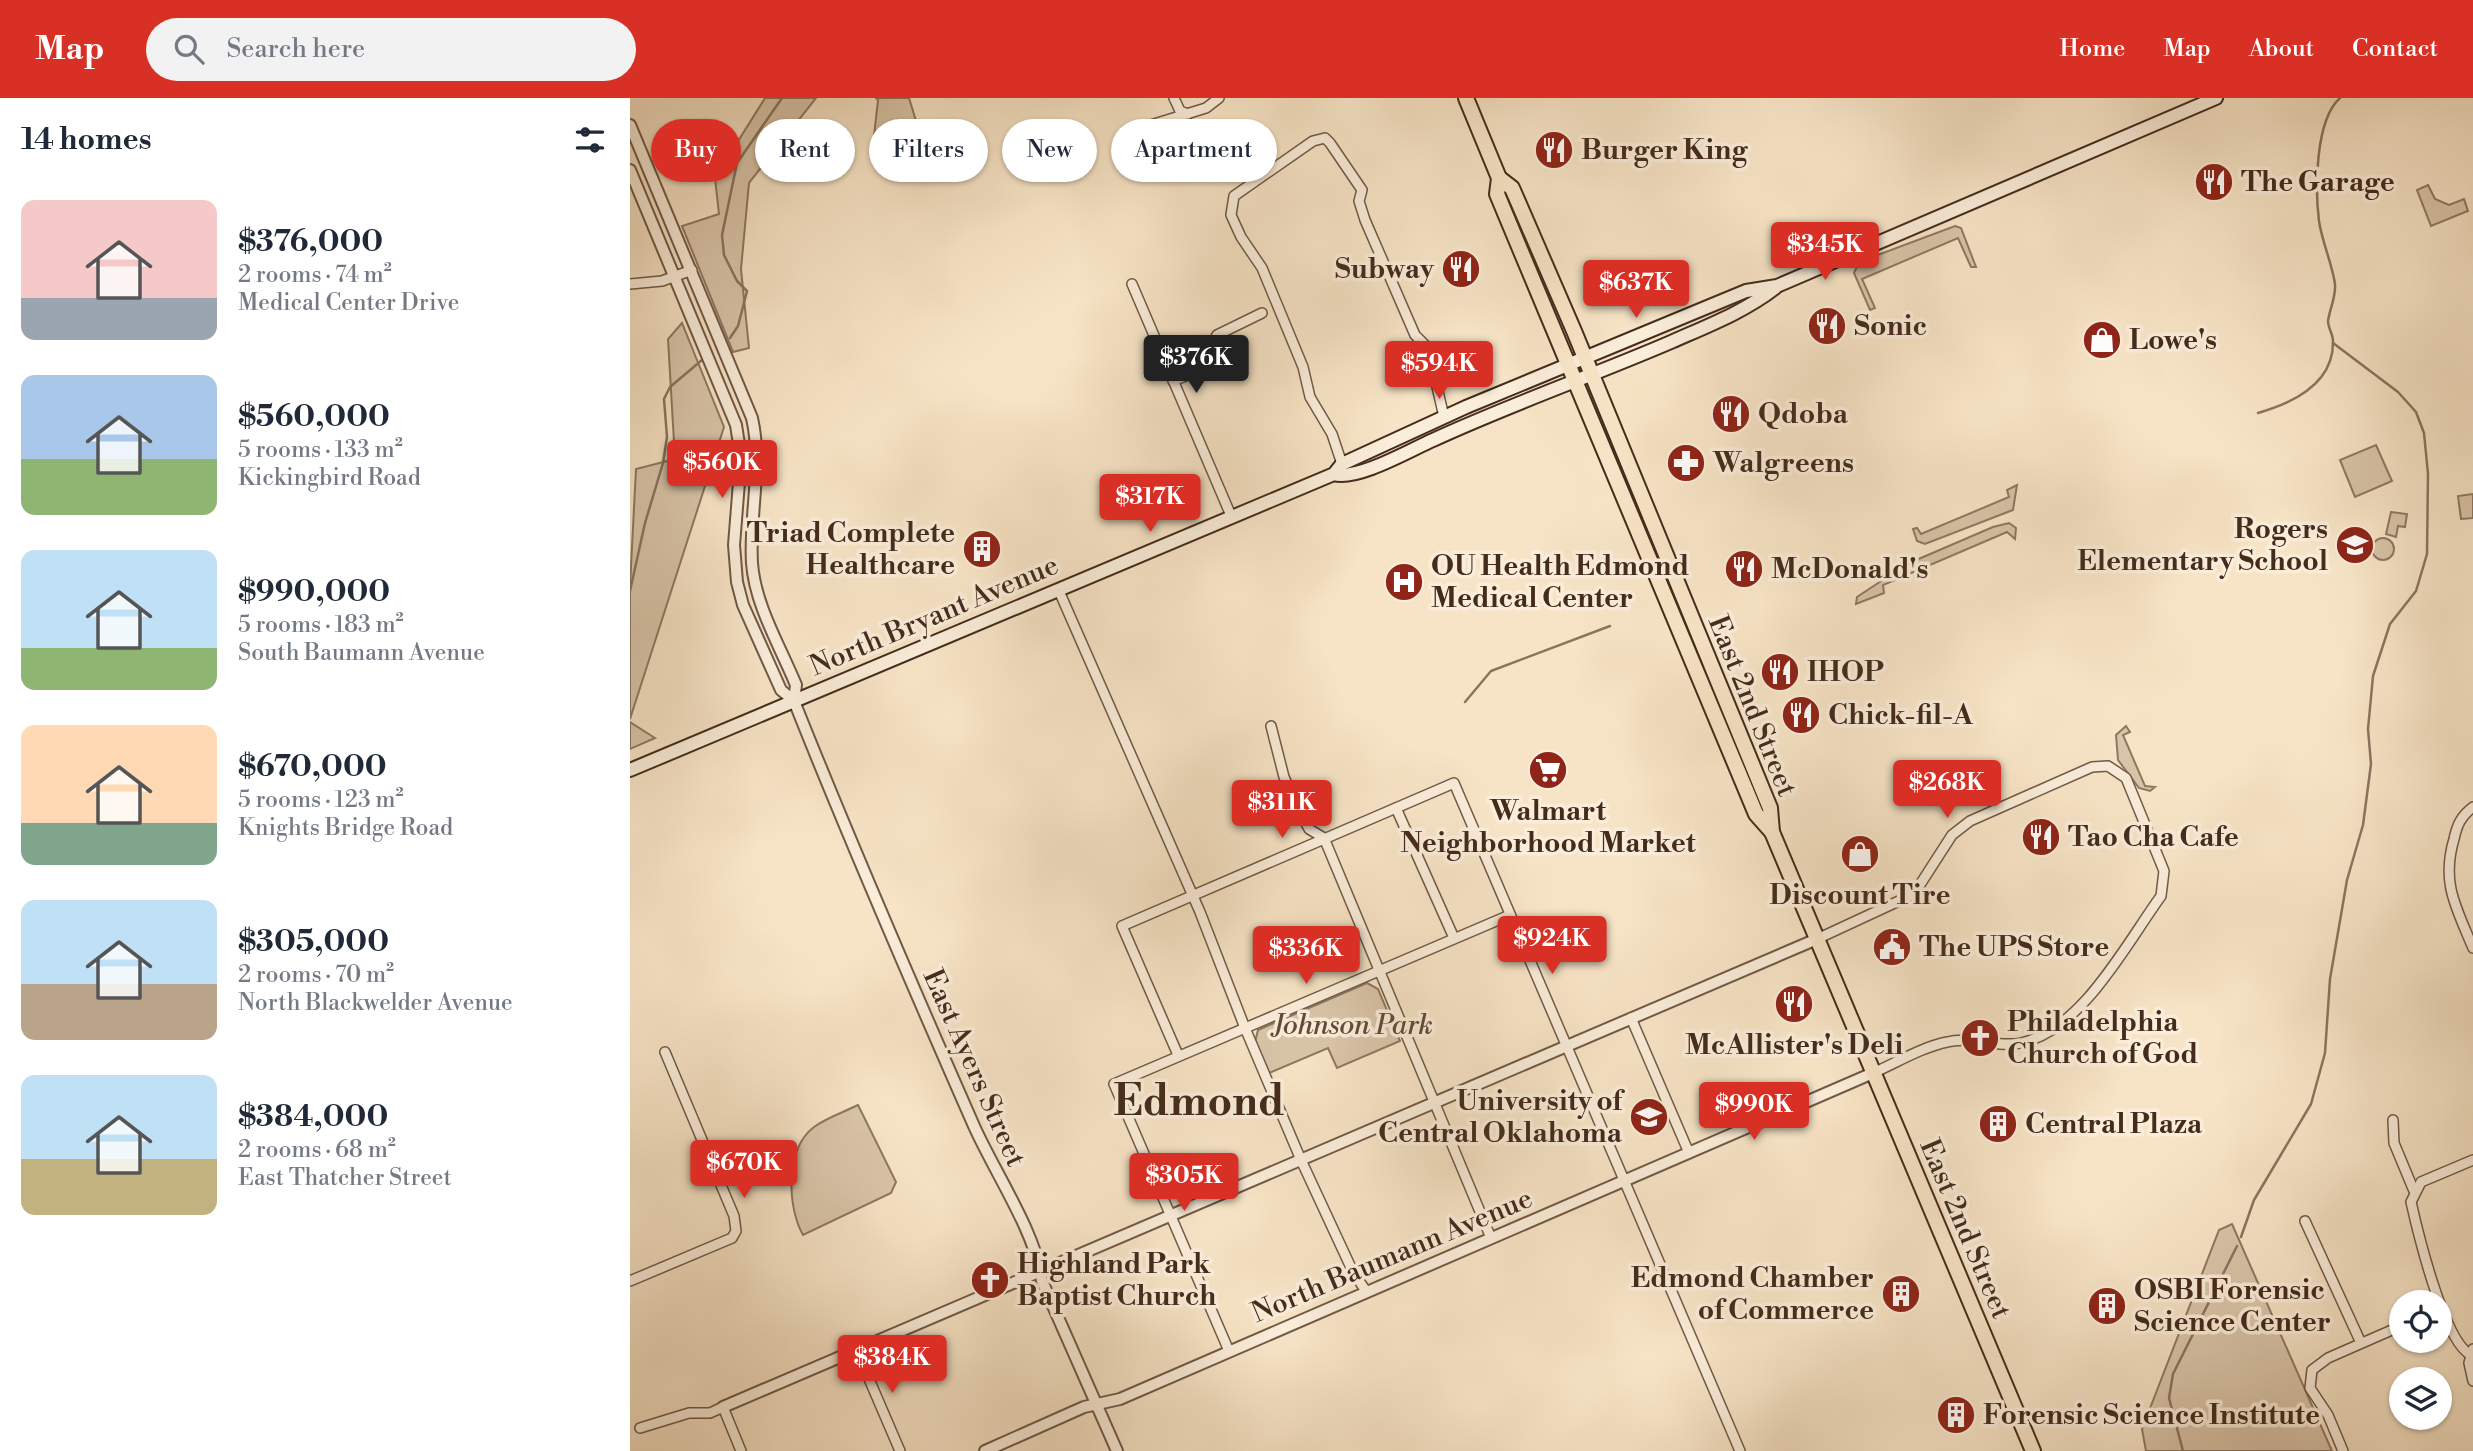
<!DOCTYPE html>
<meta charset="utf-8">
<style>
:root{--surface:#fff;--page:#f2f2f3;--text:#1f2937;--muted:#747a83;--accent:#d93025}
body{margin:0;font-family:"Libre Bodoni",serif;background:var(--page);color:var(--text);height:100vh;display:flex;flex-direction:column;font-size:26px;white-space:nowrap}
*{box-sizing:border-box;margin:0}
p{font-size:23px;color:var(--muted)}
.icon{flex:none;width:38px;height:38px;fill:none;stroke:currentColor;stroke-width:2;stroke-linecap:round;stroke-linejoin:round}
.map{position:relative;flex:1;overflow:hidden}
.details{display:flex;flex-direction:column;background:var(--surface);width:630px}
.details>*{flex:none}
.banner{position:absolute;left:21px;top:21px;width:665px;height:63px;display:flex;gap:14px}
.buttons{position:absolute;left:1759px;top:1192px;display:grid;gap:14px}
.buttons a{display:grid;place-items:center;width:63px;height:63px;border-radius:50%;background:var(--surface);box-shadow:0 2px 5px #0004;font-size:35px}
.price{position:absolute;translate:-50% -60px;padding:0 16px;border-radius:7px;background:var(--accent);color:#fff;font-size:23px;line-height:46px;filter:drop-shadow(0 2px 4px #0008)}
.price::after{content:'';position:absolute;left:50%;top:42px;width:21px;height:16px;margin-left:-10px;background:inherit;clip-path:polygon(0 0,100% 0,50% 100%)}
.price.active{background:#222;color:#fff}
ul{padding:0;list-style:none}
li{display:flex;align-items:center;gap:21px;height:175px;padding:0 21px}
li span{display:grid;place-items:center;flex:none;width:196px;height:140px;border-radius:14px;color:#555}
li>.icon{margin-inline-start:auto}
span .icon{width:84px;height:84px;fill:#fffc;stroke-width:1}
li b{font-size:30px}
h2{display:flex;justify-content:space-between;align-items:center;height:84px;padding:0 21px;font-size:30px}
.chip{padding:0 24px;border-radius:32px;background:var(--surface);box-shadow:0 2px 5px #0004;font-size:24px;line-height:63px}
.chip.active{background:var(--accent);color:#fff}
header{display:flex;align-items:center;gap:42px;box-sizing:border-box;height:98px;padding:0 35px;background:var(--accent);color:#fff}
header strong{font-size:33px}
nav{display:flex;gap:38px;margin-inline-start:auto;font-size:24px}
.search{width:490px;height:63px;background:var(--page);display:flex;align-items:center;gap:18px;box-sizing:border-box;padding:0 24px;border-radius:38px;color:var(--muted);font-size:26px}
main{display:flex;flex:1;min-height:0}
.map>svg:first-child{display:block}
</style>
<header>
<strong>Map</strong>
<div class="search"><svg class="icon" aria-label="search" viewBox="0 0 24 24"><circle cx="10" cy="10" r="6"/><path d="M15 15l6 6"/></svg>Search here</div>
<nav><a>Home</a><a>Map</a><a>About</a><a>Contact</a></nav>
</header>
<main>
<section class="details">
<h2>14 homes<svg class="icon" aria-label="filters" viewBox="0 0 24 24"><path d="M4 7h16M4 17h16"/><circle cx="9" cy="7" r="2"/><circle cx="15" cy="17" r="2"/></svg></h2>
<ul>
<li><span style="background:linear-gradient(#f6c9c9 70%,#9aa5b1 0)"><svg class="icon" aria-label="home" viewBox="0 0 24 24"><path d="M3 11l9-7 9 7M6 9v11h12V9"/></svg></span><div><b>$376,000</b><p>2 rooms · 74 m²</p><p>Medical Center Drive</p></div></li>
<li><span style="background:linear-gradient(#a9c7e8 60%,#8fb573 0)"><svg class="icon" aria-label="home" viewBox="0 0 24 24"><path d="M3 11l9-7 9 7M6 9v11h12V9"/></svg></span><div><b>$560,000</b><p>5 rooms · 133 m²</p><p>Kickingbird Road</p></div></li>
<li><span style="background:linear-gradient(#bfe0f5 70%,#8fb573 0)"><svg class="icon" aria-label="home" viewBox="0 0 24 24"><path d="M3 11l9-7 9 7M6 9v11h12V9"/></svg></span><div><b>$990,000</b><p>5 rooms · 183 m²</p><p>South Baumann Avenue</p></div></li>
<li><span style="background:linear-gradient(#ffd9b3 70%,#7fa58c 0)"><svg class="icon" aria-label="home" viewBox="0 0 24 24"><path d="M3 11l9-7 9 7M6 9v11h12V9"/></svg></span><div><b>$670,000</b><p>5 rooms · 123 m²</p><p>Knights Bridge Road</p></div></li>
<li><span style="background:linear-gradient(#bfe0f5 60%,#b9a48a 0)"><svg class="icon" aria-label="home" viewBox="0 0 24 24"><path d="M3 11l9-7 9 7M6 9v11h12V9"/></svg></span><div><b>$305,000</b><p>2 rooms · 70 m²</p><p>North Blackwelder Avenue</p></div></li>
<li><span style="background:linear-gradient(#bfe0f5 60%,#c2b280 0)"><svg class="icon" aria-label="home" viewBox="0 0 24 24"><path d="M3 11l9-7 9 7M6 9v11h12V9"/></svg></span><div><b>$384,000</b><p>2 rooms · 68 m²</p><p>East Thatcher Street</p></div></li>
</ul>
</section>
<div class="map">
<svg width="1843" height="1353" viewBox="0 0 1843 1353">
<rect width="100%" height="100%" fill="#f7e4c6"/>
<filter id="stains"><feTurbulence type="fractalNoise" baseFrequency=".00286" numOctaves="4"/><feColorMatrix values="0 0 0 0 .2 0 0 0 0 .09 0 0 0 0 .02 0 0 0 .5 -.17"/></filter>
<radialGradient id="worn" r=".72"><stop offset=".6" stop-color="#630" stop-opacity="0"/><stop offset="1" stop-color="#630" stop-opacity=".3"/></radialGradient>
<g fill="#d9c5a9" stroke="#8e7862" stroke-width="2">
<polygon points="135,0 186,0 119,85 111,171 119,250 103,254 52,128 89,116 85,80"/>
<polygon points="246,0 279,0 294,49 244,38 248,2"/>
<polygon points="1798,87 1805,101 1819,107 1834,101 1838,113 1801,128 1787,92"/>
<polygon points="1325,128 1331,130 1346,169 1341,169 1328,140 1232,181 1245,210 1240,212 1224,175 1229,164"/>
<polygon points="52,225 94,329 0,621 0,488 6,371 45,361 38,241"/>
<polygon points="1746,347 1762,383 1725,399 1710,362"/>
<polygon points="1387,387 1383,412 1295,446 1287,443 1283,431 1287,430 1291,436 1379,399 1377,392"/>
<polygon points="1843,396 1843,420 1831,421 1828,398"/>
<polygon points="1761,414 1777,416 1775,429 1768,428 1766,439 1756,436"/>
<polygon points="1379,425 1386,430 1385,441 1377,434 1253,487 1254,495 1226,506 1227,499 1277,466 1363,429"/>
<circle cx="1753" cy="451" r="11"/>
<polygon points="0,624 25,640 0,651"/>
<polygon points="1496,628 1500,634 1493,637 1515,688 1525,689 1520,693 1509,690 1488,662 1486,637"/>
<polygon points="737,885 748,891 770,943 707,970 698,950 639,975 625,944 628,932"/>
<path d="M228 1007 266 1084 261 1095 173 1137C157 1109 155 1051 184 1029 196 1020 214 1014 228 1007Z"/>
<polygon points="1602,1126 1702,1353 1516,1353 1512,1331 1589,1132"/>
</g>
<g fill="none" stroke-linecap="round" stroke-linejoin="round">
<g stroke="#8b745f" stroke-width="2.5">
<polyline points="100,240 108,228 117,193 107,183 94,157 92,137 107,65 152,0"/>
<path d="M1628 315C1663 305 1704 286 1703 243 1703 236 1698 230 1698 223 1700 210 1706 199 1705 186 1702 165 1692 144 1689 123 1685 91 1685 22 1710 0"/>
<polyline points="0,493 15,425 33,365 37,339 34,301 40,289 72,262"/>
<polyline points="835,604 861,573 980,528"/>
<polyline points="1611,1139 1624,1102 1681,1006 1695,955 1700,881 1717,782 1733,727 1741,666 1738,631 1743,578 1760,526 1786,493 1797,456 1798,376 1794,335 1786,314 1768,294 1703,245"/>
<polyline points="1553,1353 1539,1300 1543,1276 1607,1148"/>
</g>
<g stroke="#715946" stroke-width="12">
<g id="minor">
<polyline points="544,0 550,13 558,16"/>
<polyline points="511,30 576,10 589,0"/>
<polyline points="0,186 32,183 62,172"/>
<polyline points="502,186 602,420"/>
<polyline points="543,283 568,273 587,237 632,215"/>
<polyline points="712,366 702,336 680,299 673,269 632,170 611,139 601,117 604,98 683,43 695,40 700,45 732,92 729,103 735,122 785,237 798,250 814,319"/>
<polyline points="429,493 570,814 615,930 671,1062 723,1174 736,1193"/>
<polyline points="641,628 654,679 668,710 679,731 694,740 861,1140"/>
<path d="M1843 709C1831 718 1827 727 1824 741 1811 785 1826 809 1843 850"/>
<polyline points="766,710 824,840"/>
<path d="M1187 841 1284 796 1322 737 1340 723 1462 669 1478 668 1496 680 1534 773 1531 798C1496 846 1452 932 1391 945 1367 950 1341 938 1317 944 1292 949 1266 965 1243 975"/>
<polyline points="1001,920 1059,1055"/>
<polyline points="548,957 492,828 824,685 1110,1353"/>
<polyline points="1763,1022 1764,1045 1784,1093"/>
<polyline points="1675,1123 1731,1245"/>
<polyline points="0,1183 102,1140 106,1133 104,1118 35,954"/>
<polyline points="1843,1251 1839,1265 1843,1283"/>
<polyline points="227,1253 270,1353"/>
<polyline points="599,1253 484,986 880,817"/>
<path d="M1841 1257C1814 1244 1788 1135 1781 1104L1791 1084 1843 1062"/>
<polyline points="10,1330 59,1315 80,1315 93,1309 111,1353"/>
<polyline points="1713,1353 1698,1317 1680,1290 1682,1272 1698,1260 1771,1228"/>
</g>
</g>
<g stroke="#715946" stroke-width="14">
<g id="tertiary">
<path d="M0 27 122 320C133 369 119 416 122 465 125 507 150 548 166 587L164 603"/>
<path d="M0 72 106 327 111 359 104 447 107 484 113 507 151 592 164 603C221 746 282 887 344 1028 365 1075 406 1135 412 1183L487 1353"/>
<polyline points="93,1309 1187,841"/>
<polyline points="355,1353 454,1309 490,1301 1243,975"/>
</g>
</g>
<g stroke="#442b1c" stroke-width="16">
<g id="secondary">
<path d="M704 376C727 383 780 352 803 342 881 306 962 278 1041 244 1077 228 1114 214 1145 190"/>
<polyline points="0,672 704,376 712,366 836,309 1116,193 1147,188 1586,0"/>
</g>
</g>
<g stroke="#442b1c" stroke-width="18">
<g id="primary">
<polyline points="836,0 869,80 867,96 1126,716 1142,734"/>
<polyline points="869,80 882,90 944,233 1140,710 1142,734 1403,1353"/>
</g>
</g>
<use href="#minor" stroke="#faedda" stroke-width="9"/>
<use href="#tertiary" stroke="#faedda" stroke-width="10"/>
<use href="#secondary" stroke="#faedda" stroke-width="12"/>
<use href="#primary" stroke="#f7e4c6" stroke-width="14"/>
</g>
<defs>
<g id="restaurant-disc" transform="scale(2.0125)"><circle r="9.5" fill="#8f2418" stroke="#faedda"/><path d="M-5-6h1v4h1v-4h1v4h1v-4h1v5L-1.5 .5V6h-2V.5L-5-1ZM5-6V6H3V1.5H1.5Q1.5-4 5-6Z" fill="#fff"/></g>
<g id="shop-disc" transform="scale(2.0125)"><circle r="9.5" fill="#8f2418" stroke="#faedda"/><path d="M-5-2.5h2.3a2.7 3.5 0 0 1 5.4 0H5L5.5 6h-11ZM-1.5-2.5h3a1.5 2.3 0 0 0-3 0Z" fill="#fff"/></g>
<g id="pharmacy-disc" transform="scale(2.0125)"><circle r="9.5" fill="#8f2418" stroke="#faedda"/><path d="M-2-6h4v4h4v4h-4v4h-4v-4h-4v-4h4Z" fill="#fff"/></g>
<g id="school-disc" transform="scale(2.0125)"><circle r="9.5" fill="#8f2418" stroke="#faedda"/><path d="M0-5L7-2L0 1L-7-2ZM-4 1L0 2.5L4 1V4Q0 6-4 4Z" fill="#fff"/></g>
<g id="building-disc" transform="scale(2.0125)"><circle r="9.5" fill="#8f2418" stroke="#faedda"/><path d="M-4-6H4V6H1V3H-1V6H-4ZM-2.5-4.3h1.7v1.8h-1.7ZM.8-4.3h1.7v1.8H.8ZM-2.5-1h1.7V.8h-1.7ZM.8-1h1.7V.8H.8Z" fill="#fff"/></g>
<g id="hospital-disc" transform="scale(2.0125)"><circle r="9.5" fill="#8f2418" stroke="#faedda"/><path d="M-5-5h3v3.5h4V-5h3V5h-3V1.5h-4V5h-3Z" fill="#fff"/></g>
<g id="supermarket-disc" transform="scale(2.0125)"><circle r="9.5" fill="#8f2418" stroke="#faedda"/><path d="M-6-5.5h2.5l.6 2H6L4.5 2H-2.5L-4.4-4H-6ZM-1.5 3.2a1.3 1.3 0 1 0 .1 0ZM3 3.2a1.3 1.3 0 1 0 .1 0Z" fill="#fff"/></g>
<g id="civic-disc" transform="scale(2.0125)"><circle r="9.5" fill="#8f2418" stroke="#faedda"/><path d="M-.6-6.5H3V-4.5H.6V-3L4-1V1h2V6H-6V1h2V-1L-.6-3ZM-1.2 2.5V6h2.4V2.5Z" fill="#fff"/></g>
<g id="church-disc" transform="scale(2.0125)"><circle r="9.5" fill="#8f2418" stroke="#faedda"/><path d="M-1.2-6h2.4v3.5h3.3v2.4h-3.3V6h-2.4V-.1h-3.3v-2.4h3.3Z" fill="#fff"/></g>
<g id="university-disc" transform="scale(2.0125)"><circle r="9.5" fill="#8f2418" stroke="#faedda"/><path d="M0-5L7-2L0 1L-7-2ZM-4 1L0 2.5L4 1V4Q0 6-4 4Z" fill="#fff"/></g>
</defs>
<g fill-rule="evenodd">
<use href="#restaurant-disc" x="924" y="52"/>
<use href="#restaurant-disc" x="1584" y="84"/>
<use href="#restaurant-disc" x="831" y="171"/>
<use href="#restaurant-disc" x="1197" y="228"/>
<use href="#shop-disc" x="1472" y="242"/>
<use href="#restaurant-disc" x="1101" y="316"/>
<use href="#pharmacy-disc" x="1056" y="365"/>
<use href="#school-disc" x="1725" y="447"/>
<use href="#building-disc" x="352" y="451"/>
<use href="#restaurant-disc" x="1114" y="471"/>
<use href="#hospital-disc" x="774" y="484"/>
<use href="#restaurant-disc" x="1150" y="574"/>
<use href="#restaurant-disc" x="1171" y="617"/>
<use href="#supermarket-disc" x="918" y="672"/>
<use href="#restaurant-disc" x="1411" y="739"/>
<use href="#shop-disc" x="1230" y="756"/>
<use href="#civic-disc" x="1262" y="849"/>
<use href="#restaurant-disc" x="1164" y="906"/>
<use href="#church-disc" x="1350" y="940"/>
<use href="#university-disc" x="1019" y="1019"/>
<use href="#building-disc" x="1368" y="1026"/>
<use href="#church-disc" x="360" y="1182"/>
<use href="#building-disc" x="1271" y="1196"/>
<use href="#building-disc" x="1477" y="1208"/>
<use href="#building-disc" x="1326" y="1317"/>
</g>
<g text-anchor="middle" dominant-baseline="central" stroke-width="7" stroke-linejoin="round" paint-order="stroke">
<g font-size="28" font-weight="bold" fill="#442b1c" stroke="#faedda" text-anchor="start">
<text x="951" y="52">Burger King</text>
<text x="1611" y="84">The Garage</text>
<text x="804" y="171" text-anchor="end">Subway</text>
<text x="1224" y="228">Sonic</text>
<text x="1499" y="242">Lowe's</text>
<text x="1128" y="316">Qdoba</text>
<text x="1083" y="365">Walgreens</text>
<text x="1698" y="431" text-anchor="end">Rogers<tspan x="1698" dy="32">Elementary School</tspan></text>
<text x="325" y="435" text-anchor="end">Triad Complete<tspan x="325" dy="32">Healthcare</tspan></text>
<text x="801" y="468">OU Health Edmond<tspan x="801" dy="32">Medical Center</tspan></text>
<text x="1141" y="471">McDonald's</text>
<text x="1177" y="574">IHOP</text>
<text x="1198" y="617">Chick-fil-A</text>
<text x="918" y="713" text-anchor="middle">Walmart<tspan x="918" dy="32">Neighborhood Market</tspan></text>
<text x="1438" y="739">Tao Cha Cafe</text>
<text x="1230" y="797" text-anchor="middle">Discount Tire</text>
<text x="1289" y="849">The UPS Store</text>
<text x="1377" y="924">Philadelphia<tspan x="1377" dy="32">Church of God</tspan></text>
<text x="1164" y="947" text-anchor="middle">McAllister's Deli</text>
<text x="992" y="1003" text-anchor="end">University of<tspan x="992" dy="32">Central Oklahoma</tspan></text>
<text x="1395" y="1026">Central Plaza</text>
<text x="387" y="1166">Highland Park<tspan x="387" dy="32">Baptist Church</tspan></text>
<text x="1244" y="1180" text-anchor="end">Edmond Chamber<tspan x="1244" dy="32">of Commerce</tspan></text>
<text x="1504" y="1192">OSBI Forensic<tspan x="1504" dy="32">Science Center</tspan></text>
<text x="1353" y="1317">Forensic Science Institute</text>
</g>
<g font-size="28" fill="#442b1c" stroke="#faedda">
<text transform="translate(304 518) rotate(-23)">North Bryant Avenue</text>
<text transform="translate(1122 608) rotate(68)">East 2nd Street</text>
<text transform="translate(344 970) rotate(66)">East Ayers Street</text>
<text transform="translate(1335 1131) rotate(67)">East 2nd Street</text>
<text transform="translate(762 1158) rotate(-23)">North Baumann Avenue</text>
</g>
<g font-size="28" font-style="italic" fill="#624a38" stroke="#faedda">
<text x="723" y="927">Johnson Park</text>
</g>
<g font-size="42" font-weight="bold" fill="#442b1c" stroke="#faedda">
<text x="569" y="1004">Edmond</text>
</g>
</g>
<rect width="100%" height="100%" filter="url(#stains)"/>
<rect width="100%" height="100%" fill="url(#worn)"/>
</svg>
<div class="buttons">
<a><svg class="icon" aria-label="locate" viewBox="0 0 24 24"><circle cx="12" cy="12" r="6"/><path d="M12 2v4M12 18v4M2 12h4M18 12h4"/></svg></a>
<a><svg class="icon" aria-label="layers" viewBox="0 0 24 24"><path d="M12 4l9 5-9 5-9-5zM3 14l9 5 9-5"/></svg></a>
</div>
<b class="price" style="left:1195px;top:184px">$345K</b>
<b class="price" style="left:1006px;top:222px">$637K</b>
<b class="price active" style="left:566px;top:297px">$376K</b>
<b class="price" style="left:809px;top:303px">$594K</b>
<b class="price" style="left:92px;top:402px">$560K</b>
<b class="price" style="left:520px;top:436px">$317K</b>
<b class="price" style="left:1317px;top:722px">$268K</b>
<b class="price" style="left:652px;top:742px">$311K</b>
<b class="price" style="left:922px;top:878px">$924K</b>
<b class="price" style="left:676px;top:888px">$336K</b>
<b class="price" style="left:1124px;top:1044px">$990K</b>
<b class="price" style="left:114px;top:1102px">$670K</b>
<b class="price" style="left:554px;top:1115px">$305K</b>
<b class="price" style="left:262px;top:1297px">$384K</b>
<div class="banner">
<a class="chip active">Buy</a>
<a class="chip">Rent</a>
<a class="chip">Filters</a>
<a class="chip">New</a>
<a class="chip">Apartment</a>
</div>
</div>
</main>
